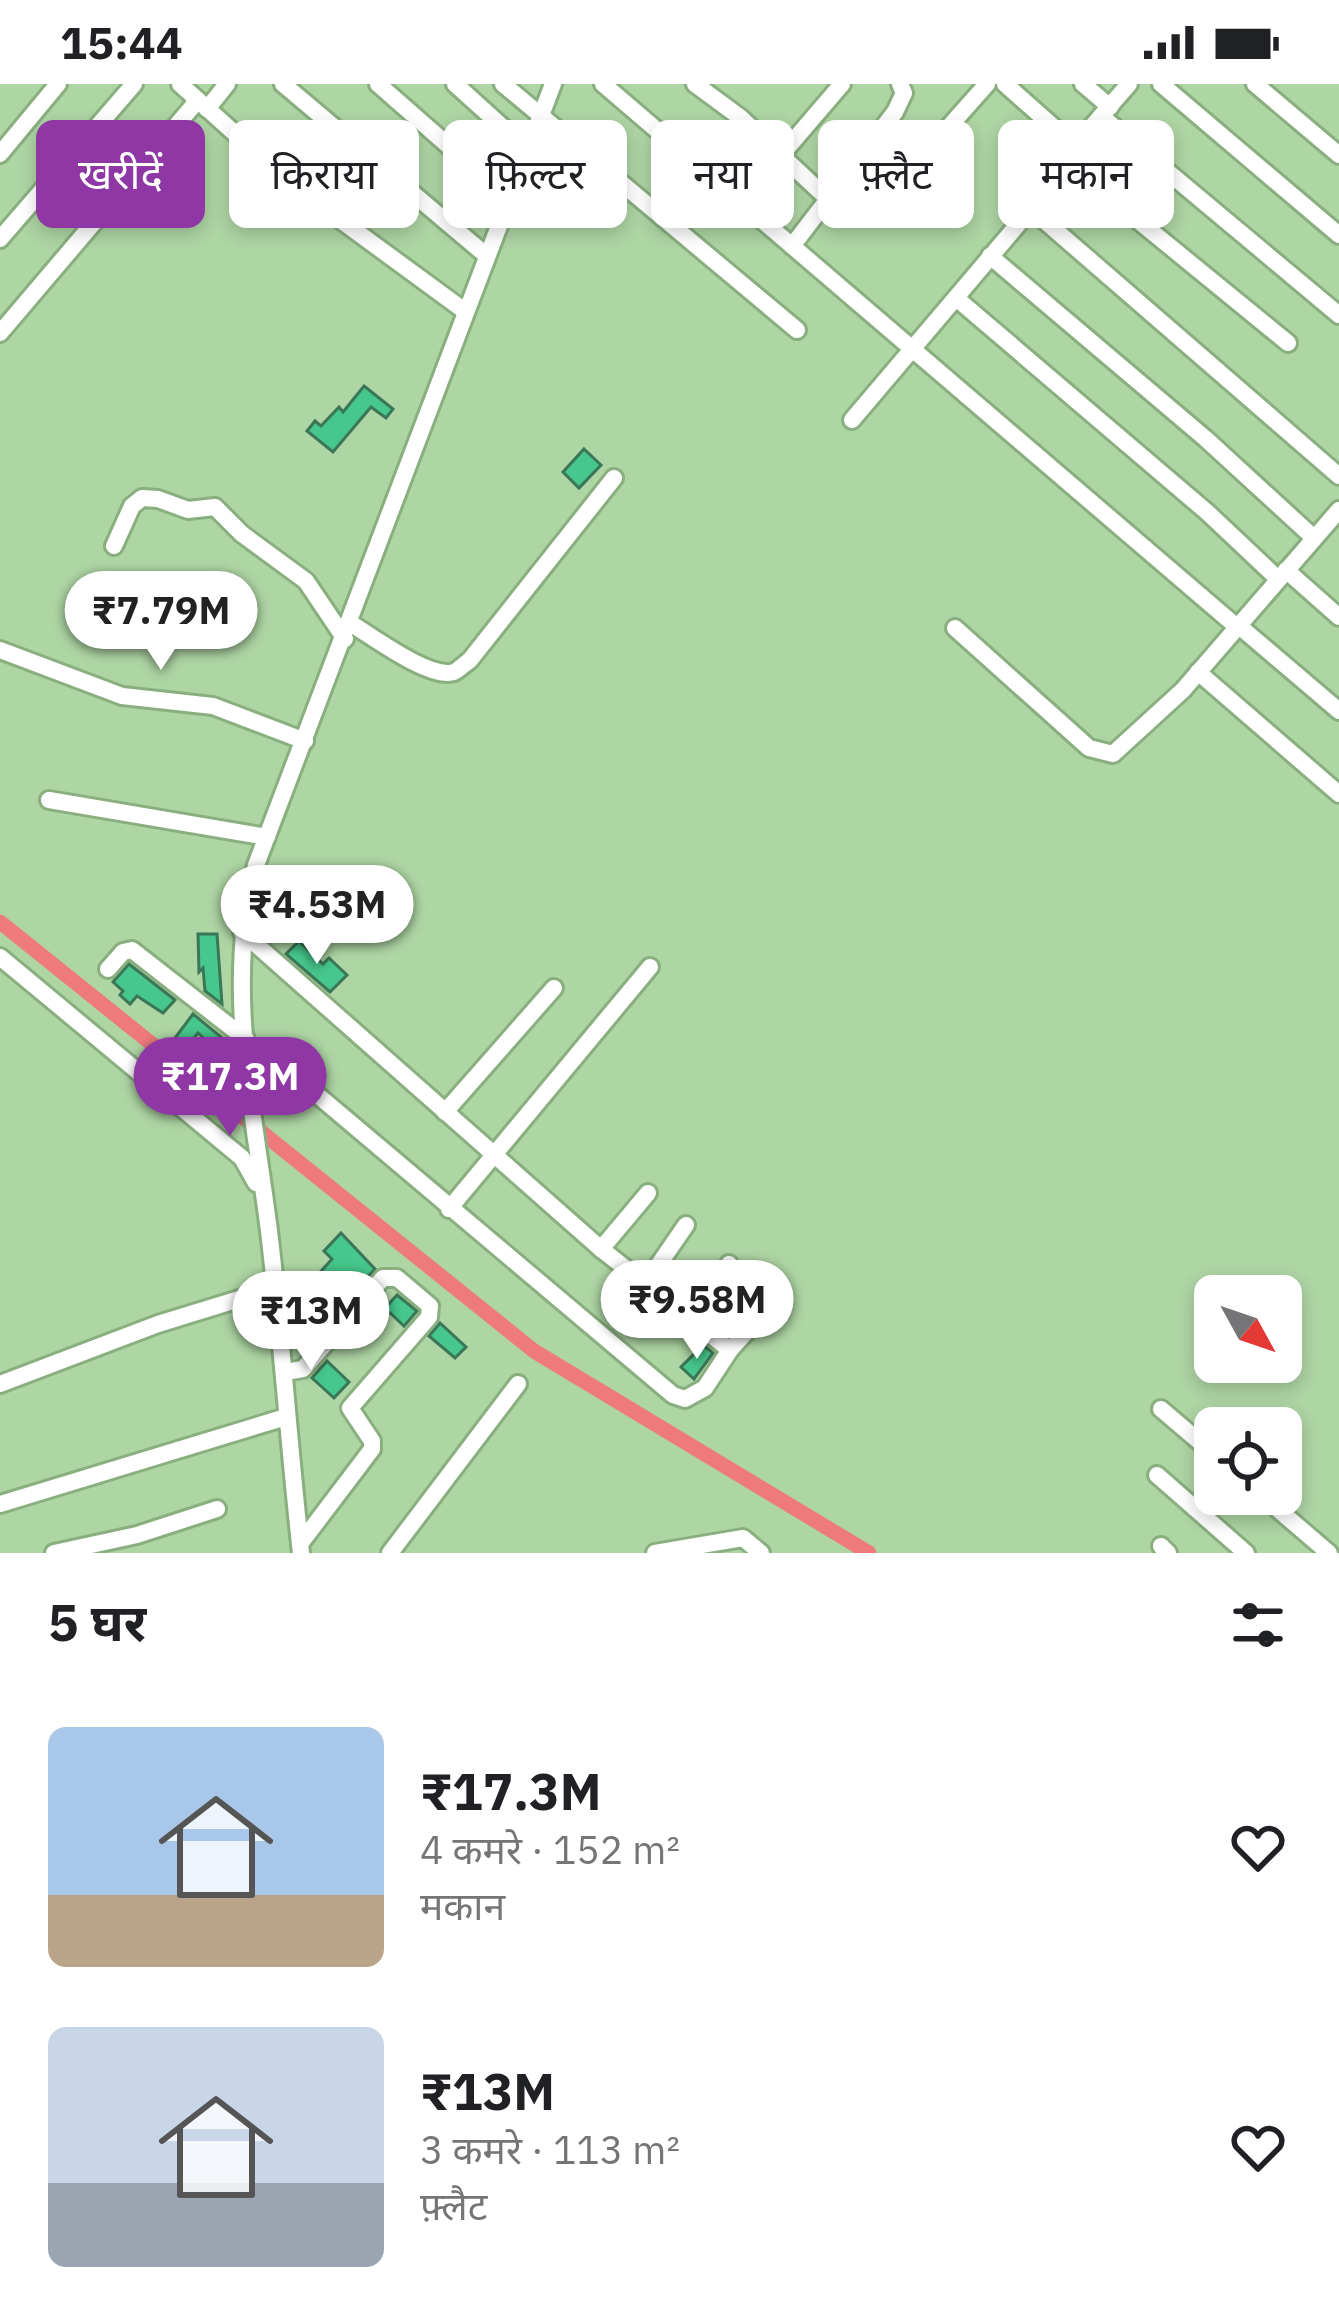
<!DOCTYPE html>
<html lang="hi">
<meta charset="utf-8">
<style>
:root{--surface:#fff;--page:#f6f6f6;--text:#202124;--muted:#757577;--accent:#8f37a4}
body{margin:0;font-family:"IBM Plex Sans","Noto Sans Devanagari",sans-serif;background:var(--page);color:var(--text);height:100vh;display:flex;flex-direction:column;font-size:45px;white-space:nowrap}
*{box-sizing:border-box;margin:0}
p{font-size:39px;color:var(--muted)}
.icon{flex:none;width:66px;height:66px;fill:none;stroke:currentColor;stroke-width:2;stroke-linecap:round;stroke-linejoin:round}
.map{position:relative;height:1469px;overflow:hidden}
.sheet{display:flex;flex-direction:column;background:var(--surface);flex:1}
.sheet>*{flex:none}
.guide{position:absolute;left:36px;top:36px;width:1269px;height:108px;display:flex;gap:24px}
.needle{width:78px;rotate:130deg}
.buttons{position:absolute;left:1194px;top:1191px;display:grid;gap:24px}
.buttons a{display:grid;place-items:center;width:108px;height:108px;border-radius:18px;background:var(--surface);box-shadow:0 6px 18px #0003;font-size:60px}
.price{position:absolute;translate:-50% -102px;padding:0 27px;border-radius:42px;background:#fff;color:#222;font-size:39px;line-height:78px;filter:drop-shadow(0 3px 6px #0008)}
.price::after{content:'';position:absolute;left:50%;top:72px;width:36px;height:27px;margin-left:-18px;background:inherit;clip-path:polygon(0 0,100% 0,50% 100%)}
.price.active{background:var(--accent);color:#fff}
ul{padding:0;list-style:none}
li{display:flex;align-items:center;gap:36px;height:300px;padding:0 48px}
li span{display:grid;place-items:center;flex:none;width:336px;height:240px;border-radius:18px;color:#555}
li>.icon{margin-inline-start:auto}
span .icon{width:144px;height:144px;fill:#fffc;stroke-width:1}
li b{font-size:51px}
h2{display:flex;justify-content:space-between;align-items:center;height:144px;padding:0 48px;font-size:51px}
.tag{padding:0 42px;border-radius:18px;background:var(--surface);box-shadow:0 6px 18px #0003;font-size:42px;line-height:108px}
.tag.active{background:var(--accent);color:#fff}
.status{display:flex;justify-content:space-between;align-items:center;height:84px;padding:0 60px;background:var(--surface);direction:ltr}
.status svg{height:33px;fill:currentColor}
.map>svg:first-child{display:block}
</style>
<div class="status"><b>15:44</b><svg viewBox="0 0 49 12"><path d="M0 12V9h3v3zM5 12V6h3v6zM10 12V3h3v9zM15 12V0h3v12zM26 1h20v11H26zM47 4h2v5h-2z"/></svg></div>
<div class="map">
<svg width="1339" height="1469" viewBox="0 0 1339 1469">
<rect width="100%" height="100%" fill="#aed5a4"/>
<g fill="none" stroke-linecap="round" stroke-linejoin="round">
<polyline stroke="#ee7a7d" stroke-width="15" points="0,838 534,1267 869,1469"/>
</g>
<g fill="#46c78b" stroke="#3b7657" stroke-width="3">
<polygon points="364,302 393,325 386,334 371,323 333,368 307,347 315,337 321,342 339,323 343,328"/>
<polygon points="584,365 601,381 579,404 563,388"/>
<polygon points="198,850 217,850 222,920 205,907 203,884 199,888"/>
<polygon points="299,857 323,880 329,874 347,891 330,908 286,870"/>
<polygon points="129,880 175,916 163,929 137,912 130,920 120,911 123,907 113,898"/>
<polygon points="193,930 221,953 213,963 198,949 187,963 175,954"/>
<polygon points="341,1149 375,1185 342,1221 314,1195 332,1175 324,1167"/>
<polygon points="397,1211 417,1227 404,1242 385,1224"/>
<polygon points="440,1239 466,1263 455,1274 429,1252"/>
<polygon points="703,1261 713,1269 694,1295 681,1283"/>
<polygon points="327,1277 349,1298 334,1314 312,1294"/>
</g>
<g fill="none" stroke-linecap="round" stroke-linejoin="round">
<g stroke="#89af7f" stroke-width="22">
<g id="minor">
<polyline points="180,0 290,99 466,228"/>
<polyline points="283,0 487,172"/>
<polyline points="378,0 509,115"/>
<polyline points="455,0 528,66"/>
<polyline points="503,0 797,246"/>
<polyline points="603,0 1237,543"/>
<polyline points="695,0 741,34 828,115"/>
<polyline points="1005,0 1075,62"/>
<polyline points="1083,0 1110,23"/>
<polyline points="1161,0 1339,151"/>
<polyline points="1255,0 1339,71"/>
<polyline points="207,25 227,0"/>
<polyline points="1101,32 1339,231"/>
<polyline points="0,70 58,0"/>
<polyline points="1058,71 1288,259"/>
<polyline points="891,108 987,0"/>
<polyline points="740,119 842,0"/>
<polyline points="1031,125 1339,392"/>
<polyline points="0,155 134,0"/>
<polyline points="792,162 895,28 904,9 900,0"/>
<polyline points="990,172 1206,355 1314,454"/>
<polyline points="956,214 1207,428 1278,495"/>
<polyline points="0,249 198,16"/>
<polyline points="852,336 1031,125 1058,71 1075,62 1129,0"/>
<polyline points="114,462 132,422 142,414 158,415 188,426 215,423 242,450 306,497 345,555"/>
<polyline points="1286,486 1339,533"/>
<path d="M350 539C372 552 430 596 454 588 457 587 467 578 470 576L614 394"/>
<polyline points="1238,541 1339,627"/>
<polyline points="955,544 1089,664 1113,670 1183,606 1339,426"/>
<polyline points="0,566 122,612 213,622 305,657"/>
<polyline points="1198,588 1339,710"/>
<polyline points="49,716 267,753"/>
<polyline points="242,848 601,1165 730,1266"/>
<polyline points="0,873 242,1074 256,1099"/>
<polyline points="108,885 123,868 132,866 246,955"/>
<polyline points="248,963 289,987 673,1311 685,1315 705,1304 730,1266 775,1216"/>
<polyline points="445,1028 554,904"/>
<polyline points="449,1125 650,883"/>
<polyline points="601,1165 648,1109"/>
<polyline points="646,1199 686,1141"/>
<polyline points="688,1235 729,1180"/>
<polyline points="285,1288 303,1285 383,1194 397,1194 430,1222 429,1233 350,1324 372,1357 372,1365 300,1460"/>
<polyline points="0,1300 158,1240 275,1204"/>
<polyline points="1161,1325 1215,1371"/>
<polyline points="1157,1391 1246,1469"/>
<polyline points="1260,1410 1329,1469"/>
<polyline points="0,1420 286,1333"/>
<polyline points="1161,1462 1168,1469"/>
<polyline points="54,1469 137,1451 217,1425"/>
<path d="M301 1469C289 1362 282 1255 269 1147 254 1027 224 901 256 781L553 0"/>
<polyline points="390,1469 518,1300"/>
<polyline points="655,1469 743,1454 761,1469"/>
</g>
</g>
<use href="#minor" stroke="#fff" stroke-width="16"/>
</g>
</svg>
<div class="buttons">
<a><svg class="needle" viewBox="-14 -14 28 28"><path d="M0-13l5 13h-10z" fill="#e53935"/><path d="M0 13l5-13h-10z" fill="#757577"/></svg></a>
<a><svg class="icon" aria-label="locate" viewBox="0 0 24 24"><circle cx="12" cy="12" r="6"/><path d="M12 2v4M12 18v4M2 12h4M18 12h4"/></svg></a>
</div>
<b class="price" style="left:161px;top:589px">₹7.79M</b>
<b class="price" style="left:317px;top:883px">₹4.53M</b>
<b class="price active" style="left:230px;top:1055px">₹17.3M</b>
<b class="price" style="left:697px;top:1278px">₹9.58M</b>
<b class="price" style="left:311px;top:1289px">₹13M</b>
<div class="guide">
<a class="tag active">खरीदें</a>
<a class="tag">किराया</a>
<a class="tag">फ़िल्टर</a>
<a class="tag">नया</a>
<a class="tag">फ़्लैट</a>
<a class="tag">मकान</a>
</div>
</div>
<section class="sheet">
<h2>5 घर<svg class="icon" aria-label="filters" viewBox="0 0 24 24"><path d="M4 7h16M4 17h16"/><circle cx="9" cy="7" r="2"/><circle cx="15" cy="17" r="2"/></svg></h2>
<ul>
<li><span style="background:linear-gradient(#a9c7e8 70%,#b9a48a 0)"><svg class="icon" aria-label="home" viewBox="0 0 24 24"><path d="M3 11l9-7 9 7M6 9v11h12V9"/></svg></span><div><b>₹17.3M</b><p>4 कमरे · 152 m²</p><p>मकान</p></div><svg class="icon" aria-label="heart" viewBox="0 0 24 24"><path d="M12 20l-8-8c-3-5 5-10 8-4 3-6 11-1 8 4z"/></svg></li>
<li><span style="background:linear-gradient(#c9d6e8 65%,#9aa5b1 0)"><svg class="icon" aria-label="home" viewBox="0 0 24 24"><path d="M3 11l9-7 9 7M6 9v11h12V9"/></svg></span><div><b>₹13M</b><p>3 कमरे · 113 m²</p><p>फ़्लैट</p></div><svg class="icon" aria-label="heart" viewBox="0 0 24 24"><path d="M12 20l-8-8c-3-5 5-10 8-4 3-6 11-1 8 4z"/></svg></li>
</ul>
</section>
